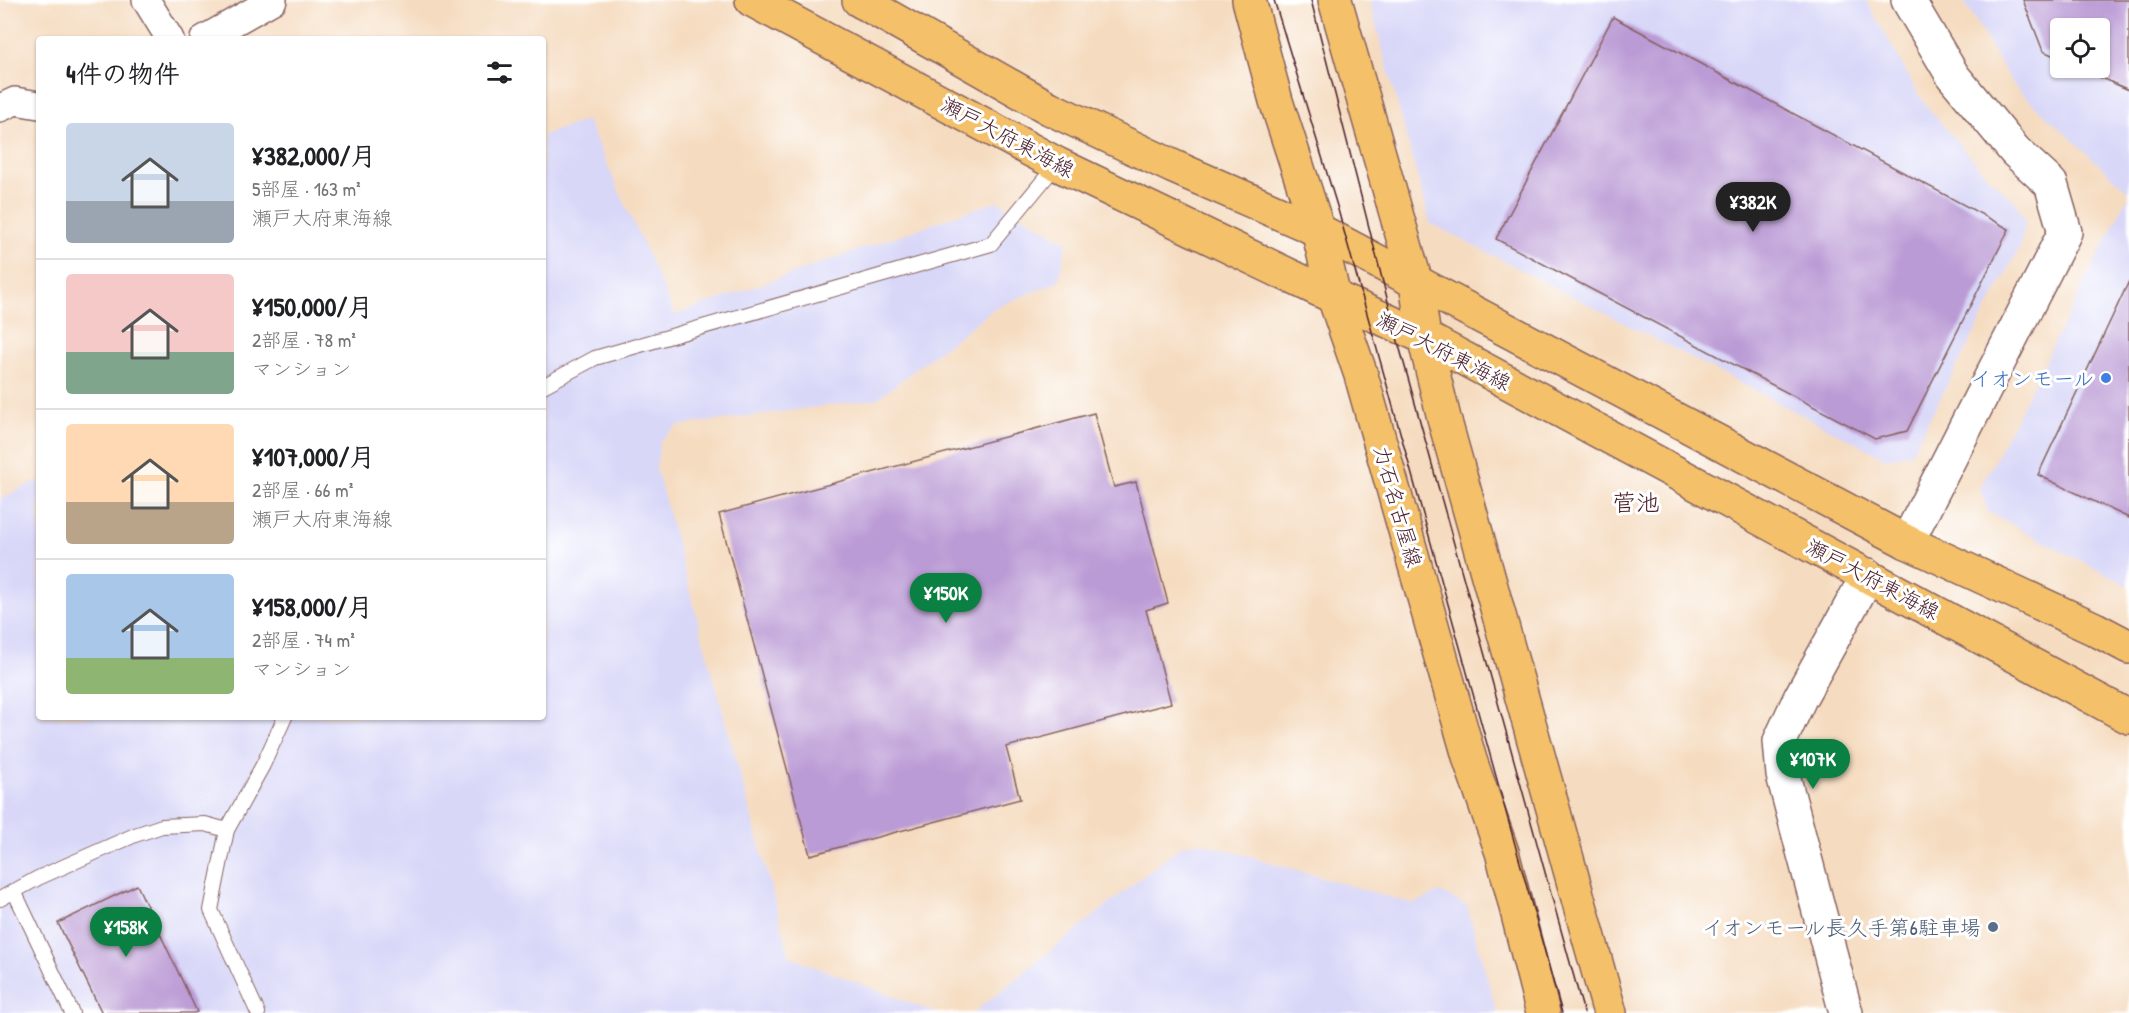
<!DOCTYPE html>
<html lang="ja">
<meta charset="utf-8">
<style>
:root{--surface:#fff;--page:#f6f6f6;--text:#202124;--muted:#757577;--line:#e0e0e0;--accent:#0b8043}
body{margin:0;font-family:"Patrick Hand","Klee One",sans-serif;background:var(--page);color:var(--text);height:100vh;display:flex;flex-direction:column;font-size:22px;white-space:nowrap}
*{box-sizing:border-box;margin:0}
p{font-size:20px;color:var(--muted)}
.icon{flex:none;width:33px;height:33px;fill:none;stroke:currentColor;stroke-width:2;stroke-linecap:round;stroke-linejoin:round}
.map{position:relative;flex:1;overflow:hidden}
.side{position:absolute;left:36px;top:36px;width:510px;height:684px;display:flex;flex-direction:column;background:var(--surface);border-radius:6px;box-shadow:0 2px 4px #0004}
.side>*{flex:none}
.controls{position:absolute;left:2050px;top:18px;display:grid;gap:12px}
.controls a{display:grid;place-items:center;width:60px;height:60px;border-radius:6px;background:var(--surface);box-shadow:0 2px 4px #0004;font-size:30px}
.price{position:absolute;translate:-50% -51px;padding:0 14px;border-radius:21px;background:var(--accent);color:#fff;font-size:20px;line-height:39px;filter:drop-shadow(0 2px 3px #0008)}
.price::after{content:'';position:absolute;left:50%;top:36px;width:18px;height:14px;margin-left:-9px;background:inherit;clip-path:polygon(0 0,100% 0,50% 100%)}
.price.on{background:#222;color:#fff}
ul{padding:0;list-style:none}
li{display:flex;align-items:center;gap:18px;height:150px;padding:0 30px}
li+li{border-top:2px solid var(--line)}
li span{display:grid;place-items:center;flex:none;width:168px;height:120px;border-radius:6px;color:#555}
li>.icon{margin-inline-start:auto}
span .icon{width:72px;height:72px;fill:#fffc;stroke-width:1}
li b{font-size:26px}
h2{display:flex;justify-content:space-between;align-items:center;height:72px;padding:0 30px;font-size:26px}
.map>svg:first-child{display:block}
</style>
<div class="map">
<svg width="2129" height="1013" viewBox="0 0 2129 1013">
<rect width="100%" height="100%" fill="#fff"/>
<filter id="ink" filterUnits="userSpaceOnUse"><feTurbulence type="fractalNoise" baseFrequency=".0167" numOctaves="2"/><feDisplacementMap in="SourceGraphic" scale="12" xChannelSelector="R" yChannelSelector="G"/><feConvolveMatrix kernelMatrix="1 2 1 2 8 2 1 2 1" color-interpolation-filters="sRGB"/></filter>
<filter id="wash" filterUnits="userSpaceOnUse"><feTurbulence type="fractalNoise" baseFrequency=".008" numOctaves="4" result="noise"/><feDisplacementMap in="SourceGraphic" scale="24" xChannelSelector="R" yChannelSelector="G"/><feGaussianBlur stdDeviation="1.35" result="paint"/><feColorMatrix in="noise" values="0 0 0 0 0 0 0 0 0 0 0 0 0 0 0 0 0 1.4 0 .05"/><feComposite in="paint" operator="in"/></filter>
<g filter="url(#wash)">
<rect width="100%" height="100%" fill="#f5dbbf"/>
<g fill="#d8d7f8" fill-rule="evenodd">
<polygon points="1369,0 1866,0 1923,102 1988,177 2016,202 2026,223 2019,249 1911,453 1887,459 1430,223"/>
<path d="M1963 0H2129V192L2014 86ZM2061 28H2100V68H2061Z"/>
<polygon points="587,120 675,315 997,201 1067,242 1058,282 996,307 877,399 677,426 660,441 656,468 790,957 937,1013 0,1013 0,499 39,480 39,717 543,717 543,135"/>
<polygon points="2129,195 2129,586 1988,512 1980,489"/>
<polygon points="1199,842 1413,904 1440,892 1467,906 1497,1013 973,1013 1181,846"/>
</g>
<g id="blocks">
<g fill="#bb9bd5">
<polygon points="2023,0 2129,0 2129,90 2079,68 2100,68 2100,28 2061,28 2061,59 2043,51"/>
<polygon points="1613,17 2009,229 1907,431 1875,439 1496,239"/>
<polygon points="2129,281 2129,518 2038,475"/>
<polygon points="1094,413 1114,487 1136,482 1168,603 1146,610 1171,703 1006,747 1020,799 810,855 719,514"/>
<polygon points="137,885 197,1012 194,1013 102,1013 58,923"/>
</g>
</g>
</g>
<g filter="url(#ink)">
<use href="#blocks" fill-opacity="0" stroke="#86615f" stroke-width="1.5"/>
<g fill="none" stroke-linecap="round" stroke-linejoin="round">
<g stroke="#86615f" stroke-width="16">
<g id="service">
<polyline points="543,386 595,358 991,244 1057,164"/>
<polyline points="14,891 72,1013"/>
<polyline points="0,899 38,878 135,835 162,826 205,824 227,830"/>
<polyline points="258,1013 211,910 227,830 263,765 285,717"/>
</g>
</g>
<g stroke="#86615f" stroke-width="30">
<g id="minor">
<polyline points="146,0 170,39"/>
<polyline points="204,39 273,0"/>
<polyline points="0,108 15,101 39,105"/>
</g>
</g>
<g stroke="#86615f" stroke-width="36">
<g id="tertiary">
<polyline points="1907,542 2065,232 2051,184 2015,151 1953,76 1908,0"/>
<polyline points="1846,1013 1783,775 1780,741 1800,698 1868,575"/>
</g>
</g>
<g stroke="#86615f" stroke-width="36">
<g id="primary">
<polyline points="752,0 1057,164 1334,297 1424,337 2129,717"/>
<polyline points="859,0 1049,108 1174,167 1318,230 1907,542 2095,629 2129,647"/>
<polyline points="1249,0 1276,101 1318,230 1334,297 1361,375 1470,760 1502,852 1543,1013"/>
<polyline points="1335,0 1416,283 1424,337 1444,418 1610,1013"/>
</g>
</g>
<use href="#service" stroke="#fff" stroke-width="14"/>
<use href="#minor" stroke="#fff" stroke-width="27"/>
<use href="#tertiary" stroke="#fff" stroke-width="33"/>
<use href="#primary" stroke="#f4c16a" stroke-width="33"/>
<g stroke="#4a1f2b" stroke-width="1.5">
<polyline points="1274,0 1337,206 1562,1013"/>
<polyline points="1311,0 1400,349 1584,1013"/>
</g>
</g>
</g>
<circle fill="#3f7fe0" stroke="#fff" stroke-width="2" cx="2106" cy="378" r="6"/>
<circle fill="#5c6f8a" stroke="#fff" stroke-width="2" cx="1993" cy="927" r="6"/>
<g text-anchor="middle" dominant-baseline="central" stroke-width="6" stroke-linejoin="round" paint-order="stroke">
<g font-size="21" fill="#4a1f2b" stroke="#fff">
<text transform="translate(1008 137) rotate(28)">瀬戸大府東海線</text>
<text transform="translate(1444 351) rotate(27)">瀬戸大府東海線</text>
<text transform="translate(1398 506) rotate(74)">力石名古屋線</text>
<text transform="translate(1873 579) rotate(28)">瀬戸大府東海線</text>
</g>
<g font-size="21" fill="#366cbe" stroke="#fff" text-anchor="end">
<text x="2094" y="378">イオンモール</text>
</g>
<g font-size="21" fill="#4e5e75" stroke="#fff" text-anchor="end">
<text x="1981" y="927">イオンモール長久手第6駐車場</text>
</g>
<g font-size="24" fill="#4a1f2b" stroke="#fff">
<text x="1636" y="502">菅池</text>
</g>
</g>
</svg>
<div class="controls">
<a><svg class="icon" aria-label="locate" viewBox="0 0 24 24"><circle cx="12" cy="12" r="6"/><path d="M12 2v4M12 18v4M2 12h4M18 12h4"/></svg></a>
</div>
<b class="price on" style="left:1753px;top:233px">¥382K</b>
<b class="price" style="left:946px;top:624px">¥150K</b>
<b class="price" style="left:1813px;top:790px">¥107K</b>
<b class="price" style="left:126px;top:958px">¥158K</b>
<section class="side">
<h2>4件の物件<svg class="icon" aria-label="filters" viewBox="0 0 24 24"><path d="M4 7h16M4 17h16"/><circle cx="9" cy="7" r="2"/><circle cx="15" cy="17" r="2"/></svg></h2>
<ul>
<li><span style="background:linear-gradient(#c9d6e8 65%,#9aa5b1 0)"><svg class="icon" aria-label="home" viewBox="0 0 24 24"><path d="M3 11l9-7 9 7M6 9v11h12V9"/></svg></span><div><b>¥382,000/月</b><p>5部屋 · 163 m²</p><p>瀬戸大府東海線</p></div></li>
<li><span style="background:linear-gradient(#f6c9c9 65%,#7fa58c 0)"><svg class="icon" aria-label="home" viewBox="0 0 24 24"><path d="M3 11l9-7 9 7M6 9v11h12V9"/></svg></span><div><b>¥150,000/月</b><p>2部屋 · 78 m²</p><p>マンション</p></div></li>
<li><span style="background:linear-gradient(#ffd9b3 65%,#b9a48a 0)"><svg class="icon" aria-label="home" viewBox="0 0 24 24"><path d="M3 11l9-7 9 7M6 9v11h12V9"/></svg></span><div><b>¥107,000/月</b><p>2部屋 · 66 m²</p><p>瀬戸大府東海線</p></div></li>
<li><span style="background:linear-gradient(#a9c7e8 70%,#8fb573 0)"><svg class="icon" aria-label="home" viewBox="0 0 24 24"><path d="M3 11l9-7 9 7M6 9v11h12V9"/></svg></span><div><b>¥158,000/月</b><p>2部屋 · 74 m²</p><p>マンション</p></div></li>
</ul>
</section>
</div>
